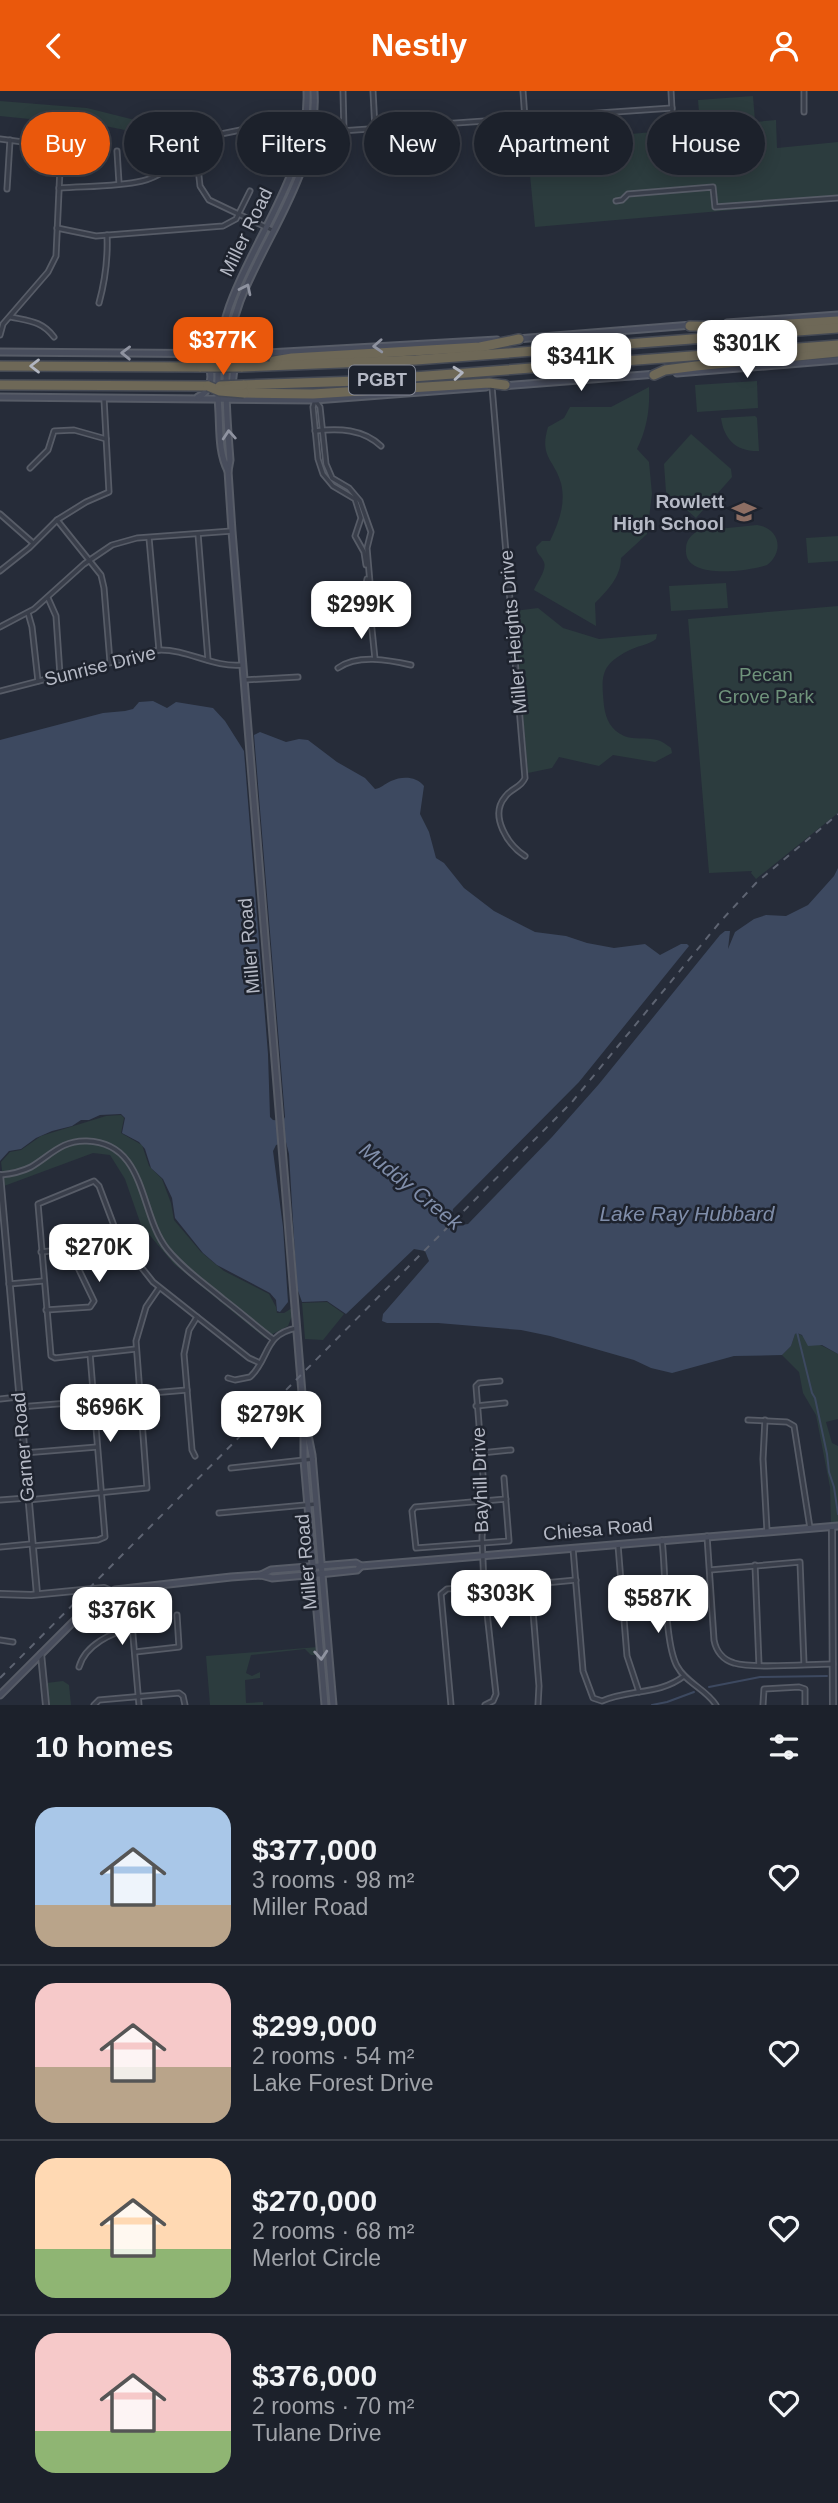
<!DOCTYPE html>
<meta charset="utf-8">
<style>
:root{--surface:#1c212b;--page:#252933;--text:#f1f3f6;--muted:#a0a3a9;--line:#3a3e47;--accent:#ea580c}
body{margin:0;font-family:Arial,sans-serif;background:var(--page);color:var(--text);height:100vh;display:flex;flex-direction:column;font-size:26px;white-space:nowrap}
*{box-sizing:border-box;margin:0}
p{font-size:23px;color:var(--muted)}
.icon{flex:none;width:38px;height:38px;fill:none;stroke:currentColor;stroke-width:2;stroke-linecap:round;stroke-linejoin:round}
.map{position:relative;height:1614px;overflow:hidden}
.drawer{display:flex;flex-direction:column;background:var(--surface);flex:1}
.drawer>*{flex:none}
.banner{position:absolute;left:21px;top:21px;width:796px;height:63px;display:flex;gap:14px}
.price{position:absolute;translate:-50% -60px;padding:0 16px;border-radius:14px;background:#fff;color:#222;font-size:23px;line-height:46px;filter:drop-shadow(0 2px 4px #0008)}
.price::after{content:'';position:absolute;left:50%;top:42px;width:21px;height:16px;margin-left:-10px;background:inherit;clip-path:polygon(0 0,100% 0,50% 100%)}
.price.current{background:var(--accent);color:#fff}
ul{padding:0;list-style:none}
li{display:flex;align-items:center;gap:21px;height:175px;padding:0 35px}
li+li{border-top:2px solid var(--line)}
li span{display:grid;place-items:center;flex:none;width:196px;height:140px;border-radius:21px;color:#555}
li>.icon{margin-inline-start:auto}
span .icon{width:84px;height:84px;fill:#fffc;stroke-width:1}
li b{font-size:30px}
h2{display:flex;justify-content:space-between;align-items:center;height:84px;padding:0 35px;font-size:30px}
.chip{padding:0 24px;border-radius:32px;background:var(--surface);box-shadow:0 4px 18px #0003,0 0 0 2px var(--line);font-size:24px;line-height:63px}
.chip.current{background:var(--accent);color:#fff}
header{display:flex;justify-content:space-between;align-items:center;height:91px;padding:0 35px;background:var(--accent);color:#fff;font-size:32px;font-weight:600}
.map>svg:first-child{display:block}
</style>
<header><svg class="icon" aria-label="back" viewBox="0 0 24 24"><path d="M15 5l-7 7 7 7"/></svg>Nestly<svg class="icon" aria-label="person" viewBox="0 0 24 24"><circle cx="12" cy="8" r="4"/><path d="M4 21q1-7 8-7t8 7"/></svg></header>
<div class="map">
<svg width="838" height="1614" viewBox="0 0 838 1614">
<rect width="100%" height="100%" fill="#262c39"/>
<g fill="#2c3c3e">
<polygon points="753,5 755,30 700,34 698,9"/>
<polygon points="0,10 87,17 143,31 196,22 152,41 140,42 70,28 30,28 0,25"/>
<polygon points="776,29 777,57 838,51 838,110 535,136 527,53"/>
<polygon points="757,290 758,317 697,321 695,294"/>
<path d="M649 296C650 318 647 338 637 358L649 371 652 403 647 443 621 467C621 486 607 500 595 512L596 535 534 499C537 491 547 479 544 471 541 464 537 464 536 456L542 450H550C559 431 566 413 561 392 554 368 539 366 548 336L564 327 570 316H611Z"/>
<path d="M755 325 757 327 759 360C737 361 724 349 721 327Z"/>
<polygon points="691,343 731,378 732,386 696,427 666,401 664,373"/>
<path d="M757 434C779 437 785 460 767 474 748 480 683 490 686 458 686 449 691 444 698 440Z"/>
<polygon points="838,445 838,470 808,472 806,447"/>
<polygon points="726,492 728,517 671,520 669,495"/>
<polygon points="838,515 838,722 756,788 751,782 752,780 709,782 688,528"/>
<path d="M538 517 563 537 599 548 657 543 656 548C648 554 641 554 632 558 600 573 601 584 604 615 606 629 611 639 624 645 634 649 647 646 657 649 662 650 667 654 671 657L672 662 655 671 613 664 599 675 559 666 552 677 528 682 514 520Z"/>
<polygon points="121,1024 124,1027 121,1042 142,1054 149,1075 162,1088 171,1112 174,1129 201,1161 224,1180 269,1203 276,1216 277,1222 284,1222 292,1217 292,1225 288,1235 265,1247 174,1173 141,1134 125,1088 110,1064 93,1062 4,1095 1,1071 10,1061 21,1059 41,1045 106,1025"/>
<polygon points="327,1211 344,1223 323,1249 305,1248 302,1212"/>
<polygon points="797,1242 838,1263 838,1328 826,1331 832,1352 838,1355 838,1432 831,1433 830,1396 816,1324 803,1302 799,1281 782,1264 791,1255 795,1243"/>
<polygon points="318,1556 317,1564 311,1564 305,1558 251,1564 246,1582 252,1585 260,1581 260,1587 245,1589 246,1612 263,1611 263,1614 210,1614 206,1565"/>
<polygon points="63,1590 69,1594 71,1614 48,1614 46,1592"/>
</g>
<path fill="#3d4960" d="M153 610 167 617 176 611 213 617 225 630 244 660 268 963 270 1026 273 1029 283 1030 285 1026 254 644 260 641 286 651 299 648 308 649 337 671 365 687 375 698C382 697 384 693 391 690 402 685 416 685 424 695L420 723 429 741 436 767 444 772 464 797 494 820 535 841 566 845 587 852 614 857 645 853 660 864 681 853H687L689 855 579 991 453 1118C451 1126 455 1130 461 1134L468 1133 552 1046 599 993 720 844 725 840H730L728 858 735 841 754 828 766 824 786 825 808 814 834 785 838 777V1263L822 1254 808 1255 802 1244 797 1242 795 1243 791 1255 782 1264 734 1265 672 1282 651 1277 634 1269 550 1245 521 1239 438 1232H387L382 1230 383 1223 429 1170 425 1160 414 1158 346 1223 327 1210 302 1211 297 1197 289 1063 286 1051 276 1054 273 1060 283 1136 288 1211 280 1221 277 1220 276 1209 270 1202 217 1174 203 1162 175 1127 172 1107 163 1088 151 1077 145 1058 139 1051 122 1042 125 1027 121 1023 100 1024 89 1029H81L72 1035 52 1040 36 1047 21 1058 9 1060 0 1070V649L103 622 125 620 133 618 139 611Z"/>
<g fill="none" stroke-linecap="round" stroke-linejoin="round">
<g stroke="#3d4960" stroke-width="2">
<polyline points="797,1241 812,1302 815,1307 827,1363 829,1381 834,1396 838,1423"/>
<polyline points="709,1596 760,1586 827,1585"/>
<polyline points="652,1614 667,1611 694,1601"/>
</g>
<g stroke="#575c67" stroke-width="7">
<g id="minor">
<polyline points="343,0 344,40"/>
<polyline points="373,0 375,38"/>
<polyline points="523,0 525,28"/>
<polyline points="671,0 673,38"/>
<polyline points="804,21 804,0"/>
<polyline points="265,34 216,44 204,50 200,56 197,67 200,95 209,109 274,140"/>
<polyline points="304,39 326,41 672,17"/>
<polyline points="0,48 61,56 56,165 48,181 3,233 0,244"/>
<polyline points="117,60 119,92"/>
<path d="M59 97C86 95 116 96 142 90 163 86 176 68 197 67"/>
<polyline points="7,98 10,49"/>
<polyline points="616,110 622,109 628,103 713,96 715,116 838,107"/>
<polyline points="57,137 96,145 223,135 236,128 250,100"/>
<path d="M99 212C105 190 108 167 107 144"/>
<path d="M11 226C29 230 42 230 54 246"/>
<path d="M492 296 525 687C521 697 511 697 505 706 489 725 508 754 525 765"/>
<polyline points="315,309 320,316 326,373 332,387 349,397 360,410 371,441 367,457 370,492 377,512 371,529 375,568"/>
<polyline points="315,309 313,316 318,368 323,383 333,395 355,408 361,427 355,445 364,461 366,474"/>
<path d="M315 340C339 337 363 338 381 355"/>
<polyline points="30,377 48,359 54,340 74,339 106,348"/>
<polyline points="0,423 33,452"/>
<polyline points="57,429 101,484 104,497 110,571"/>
<polyline points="198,443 208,569"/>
<polyline points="149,447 159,559"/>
<polyline points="0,480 29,457 57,429 86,411 109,401 104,308"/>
<path d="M367 488C364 506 356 515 371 529"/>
<polyline points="48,507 56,525 60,584"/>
<polyline points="28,522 32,536 38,590"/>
<polyline points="0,536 34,518 84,473 112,454 137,447 232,440"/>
<path d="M338 577C358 563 389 569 411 574"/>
<polyline points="244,589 298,586"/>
<path d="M0 600 159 559C187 558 214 577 242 574"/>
<path d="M0 1084C11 1083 21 1081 31 1076 51 1064 62 1049 87 1050 147 1052 139 1123 167 1158 183 1178 204 1192 223 1208 240 1221 256 1235 273 1248"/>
<polyline points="41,1161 69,1158 94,1210 90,1216 46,1219"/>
<polyline points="9,1193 43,1190"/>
<polyline points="136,1258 55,1267 51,1265 38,1113 94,1090 99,1095 119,1148 153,1191 249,1267 260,1272"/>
<path d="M228 1287 235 1289 250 1286C270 1268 263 1243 297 1237"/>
<polyline points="140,1303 187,1299"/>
<polyline points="0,1308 18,1306"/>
<polyline points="476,1315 505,1312"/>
<polyline points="19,1316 94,1310"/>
<polyline points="748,1329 787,1331 794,1335 810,1437"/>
<polyline points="765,1329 763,1368 767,1440"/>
<polyline points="24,1362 97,1356"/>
<polyline points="481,1362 511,1359"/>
<polyline points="195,1365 192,1359 184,1263 189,1239 197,1226"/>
<polyline points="231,1377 313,1368"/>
<polyline points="504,1387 509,1450 416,1457 412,1420 415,1416 506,1408"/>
<polyline points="0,1409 27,1407"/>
<polyline points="28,1409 147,1397 136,1250 146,1216 159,1197"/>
<polyline points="219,1422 316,1413"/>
<path d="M707 1445 714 1549C716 1560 723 1569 734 1572 753 1578 810 1573 833 1573"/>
<path d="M662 1449C666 1480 664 1551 677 1575 686 1592 706 1598 716 1614"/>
<polyline points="618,1454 627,1565 639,1601"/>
<polyline points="33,1455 98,1449 105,1446 90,1263"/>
<polyline points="0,1456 31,1453"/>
<path d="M573 1457 583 1580 593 1607 602 1610C629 1598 660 1604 684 1585"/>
<polyline points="755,1474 759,1574"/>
<polyline points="710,1479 800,1471 804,1573"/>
<polyline points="129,1498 139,1614"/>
<polyline points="0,1549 13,1551"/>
<polyline points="135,1561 179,1556 177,1524"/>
<path d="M79 1576C85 1554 112 1541 133 1537"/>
<polyline points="94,1614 99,1609 179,1602 183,1605 185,1614"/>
<polyline points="451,1614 441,1503 447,1498 484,1495"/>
<polyline points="485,1614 493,1610 496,1603 484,1495 482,1446 485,1410 476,1295 479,1292 500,1290"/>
<polyline points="538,1614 539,1595 531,1495 534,1493 576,1489"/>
<polyline points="763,1614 764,1598 799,1596 805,1598 805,1614"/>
</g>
</g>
<g stroke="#575c67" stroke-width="8">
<g id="tertiary">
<polyline points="0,1084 37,1503"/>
<polyline points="832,1436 833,1614"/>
<polyline points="0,1503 31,1504 104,1497 111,1500"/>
<polyline points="41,1563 46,1614"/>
</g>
</g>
<g stroke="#575c67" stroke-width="9">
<g id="secondary">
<path d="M314 0C319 79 267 141 240 210 220 262 226 316 230 369L228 380 232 440 304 1327V1369L325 1614"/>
<polyline points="727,232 838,224"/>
<polyline points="517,248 692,234"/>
<polyline points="0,261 250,263 497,249"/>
<polyline points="677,282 838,269"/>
<polyline points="232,294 235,270 244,265"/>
<polyline points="503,295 657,283"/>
<polyline points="0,306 315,309 486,296"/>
<path d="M198 306C215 299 215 273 199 264"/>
<path d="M228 380C219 362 220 342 219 322 216 283 218 242 233 206 260 138 310 76 307 0"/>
<polyline points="307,1339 312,1364 333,1614"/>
<polyline points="261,1484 271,1479 356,1472 361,1475 838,1435"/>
<polyline points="0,1604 91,1513 115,1499 231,1486 261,1484 272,1487 329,1482 357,1479 361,1475"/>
</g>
</g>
<g stroke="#444954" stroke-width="12">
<g id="motorway">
<polyline points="690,235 740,236 838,230"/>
<polyline points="274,270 292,267 480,256 519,248"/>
<polyline points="0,275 201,276"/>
<polyline points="241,276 416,269 838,237"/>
<polyline points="654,284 665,279 696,275 838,261"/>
<polyline points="0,294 208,295"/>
<polyline points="243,294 359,290 838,254"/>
<polyline points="244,302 313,303 489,292 505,294"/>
</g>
</g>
<use href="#minor" stroke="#393e4a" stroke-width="3.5"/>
<use href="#tertiary" stroke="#393e4a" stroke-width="4.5"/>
<use href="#secondary" stroke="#484d5c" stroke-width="5"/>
<use href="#motorway" stroke="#6e6857" stroke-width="9"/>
<polyline stroke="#5e6472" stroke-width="2" stroke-dasharray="7 7" stroke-linecap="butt" points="0,1587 572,1011 720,831 756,792 838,723"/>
<g stroke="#444954" stroke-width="12" stroke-linecap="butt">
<g id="motorway-bridge">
<polyline points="201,276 241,276"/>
<polyline points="208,295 220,300 244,302"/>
<polyline points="220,295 243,294"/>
</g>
</g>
<use href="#motorway-bridge" stroke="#6e6857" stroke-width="9"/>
</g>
<defs><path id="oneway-chevron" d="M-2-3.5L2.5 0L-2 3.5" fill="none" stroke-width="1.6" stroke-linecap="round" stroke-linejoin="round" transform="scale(1.75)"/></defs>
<g stroke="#8f93a0">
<use href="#oneway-chevron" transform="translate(246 198) rotate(-64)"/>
<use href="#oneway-chevron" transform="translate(378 255) rotate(177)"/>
<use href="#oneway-chevron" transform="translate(126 262) rotate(-179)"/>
<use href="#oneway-chevron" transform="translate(229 344) rotate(-94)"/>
<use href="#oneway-chevron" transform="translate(321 1564) rotate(86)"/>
</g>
<g stroke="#b1b5c0">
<use href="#oneway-chevron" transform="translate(35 275) rotate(-180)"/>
<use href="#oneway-chevron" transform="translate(458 282) rotate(-5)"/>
</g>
<defs>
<g id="school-bare" transform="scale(1.89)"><path d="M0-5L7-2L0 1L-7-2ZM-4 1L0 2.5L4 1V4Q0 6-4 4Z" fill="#8d6e63" stroke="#1e232e" stroke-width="2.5" paint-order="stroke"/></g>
</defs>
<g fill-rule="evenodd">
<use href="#school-bare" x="744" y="421"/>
</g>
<g text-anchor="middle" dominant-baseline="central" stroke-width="5" stroke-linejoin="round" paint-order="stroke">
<rect fill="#1e232e" stroke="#888c98" stroke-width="2" x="349" y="274.5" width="66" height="29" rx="5"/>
<g font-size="18" font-weight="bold" fill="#b5b9c5">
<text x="382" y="289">PGBT</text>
</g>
<g font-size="19" fill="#b5b9c5" stroke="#1e232e">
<text transform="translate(246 141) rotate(-64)">Miller Road</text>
<text transform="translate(513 541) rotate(-95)">Miller Heights Drive</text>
<text transform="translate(100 575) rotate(-14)">Sunrise Drive</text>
<text transform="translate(249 855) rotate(-95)">Miller Road</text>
<text transform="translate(23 1356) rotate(-95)">Garner Road</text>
<text transform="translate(480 1389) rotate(-92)">Bayhill Drive</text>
<text transform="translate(598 1438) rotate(-5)">Chiesa Road</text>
<text transform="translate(306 1471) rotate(-95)">Miller Road</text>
</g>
<g font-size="19" font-weight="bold" fill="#b5b9c5" stroke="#1e232e" text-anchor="end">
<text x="724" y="410">Rowlett<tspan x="724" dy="22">High School</tspan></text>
</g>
<g font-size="19" fill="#6f937b" stroke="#1e232e">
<text x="766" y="583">Pecan<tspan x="766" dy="22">Grove Park</tspan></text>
</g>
<g font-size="21" font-style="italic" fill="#808eaa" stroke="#1e232e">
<text transform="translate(411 1095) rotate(39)">Muddy Creek</text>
<text x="687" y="1122">Lake Ray Hubbard</text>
</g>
</g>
</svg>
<b class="price current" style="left:223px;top:286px">$377K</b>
<b class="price" style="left:747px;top:289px">$301K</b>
<b class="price" style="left:581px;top:302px">$341K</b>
<b class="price" style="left:361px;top:550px">$299K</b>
<b class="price" style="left:99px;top:1193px">$270K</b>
<b class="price" style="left:110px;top:1353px">$696K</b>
<b class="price" style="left:271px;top:1360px">$279K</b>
<b class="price" style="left:501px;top:1539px">$303K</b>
<b class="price" style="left:658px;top:1544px">$587K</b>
<b class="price" style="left:122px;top:1556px">$376K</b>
<div class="banner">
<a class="chip current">Buy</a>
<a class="chip">Rent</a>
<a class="chip">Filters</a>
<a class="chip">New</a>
<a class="chip">Apartment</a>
<a class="chip">House</a>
</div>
</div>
<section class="drawer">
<h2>10 homes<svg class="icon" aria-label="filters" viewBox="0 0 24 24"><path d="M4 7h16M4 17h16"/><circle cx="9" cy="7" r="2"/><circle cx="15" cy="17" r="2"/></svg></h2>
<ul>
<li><span style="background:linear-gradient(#a9c7e8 70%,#b9a48a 0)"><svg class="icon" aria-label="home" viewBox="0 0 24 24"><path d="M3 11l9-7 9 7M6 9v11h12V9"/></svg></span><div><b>$377,000</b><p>3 rooms · 98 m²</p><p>Miller Road</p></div><svg class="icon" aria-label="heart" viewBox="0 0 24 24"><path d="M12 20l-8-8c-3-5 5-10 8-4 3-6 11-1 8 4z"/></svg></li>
<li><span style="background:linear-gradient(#f6c9c9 60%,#b9a48a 0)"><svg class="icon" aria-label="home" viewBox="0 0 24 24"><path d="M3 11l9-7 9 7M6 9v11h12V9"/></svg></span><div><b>$299,000</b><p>2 rooms · 54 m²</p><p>Lake Forest Drive</p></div><svg class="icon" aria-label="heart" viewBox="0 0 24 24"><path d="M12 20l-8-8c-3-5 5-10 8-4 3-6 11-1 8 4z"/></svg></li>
<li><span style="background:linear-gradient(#ffd9b3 65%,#8fb573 0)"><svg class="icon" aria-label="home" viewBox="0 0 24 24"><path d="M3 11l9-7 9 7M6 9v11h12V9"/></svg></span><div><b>$270,000</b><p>2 rooms · 68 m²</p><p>Merlot Circle</p></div><svg class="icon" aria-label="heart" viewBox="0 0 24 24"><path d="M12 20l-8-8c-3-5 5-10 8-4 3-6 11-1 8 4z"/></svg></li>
<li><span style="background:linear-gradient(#f6c9c9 70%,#8fb573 0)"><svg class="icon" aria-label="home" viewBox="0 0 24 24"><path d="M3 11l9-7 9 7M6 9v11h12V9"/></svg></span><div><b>$376,000</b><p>2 rooms · 70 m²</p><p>Tulane Drive</p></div><svg class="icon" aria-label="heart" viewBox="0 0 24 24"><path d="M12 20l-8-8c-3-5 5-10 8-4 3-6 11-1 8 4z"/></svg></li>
</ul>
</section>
